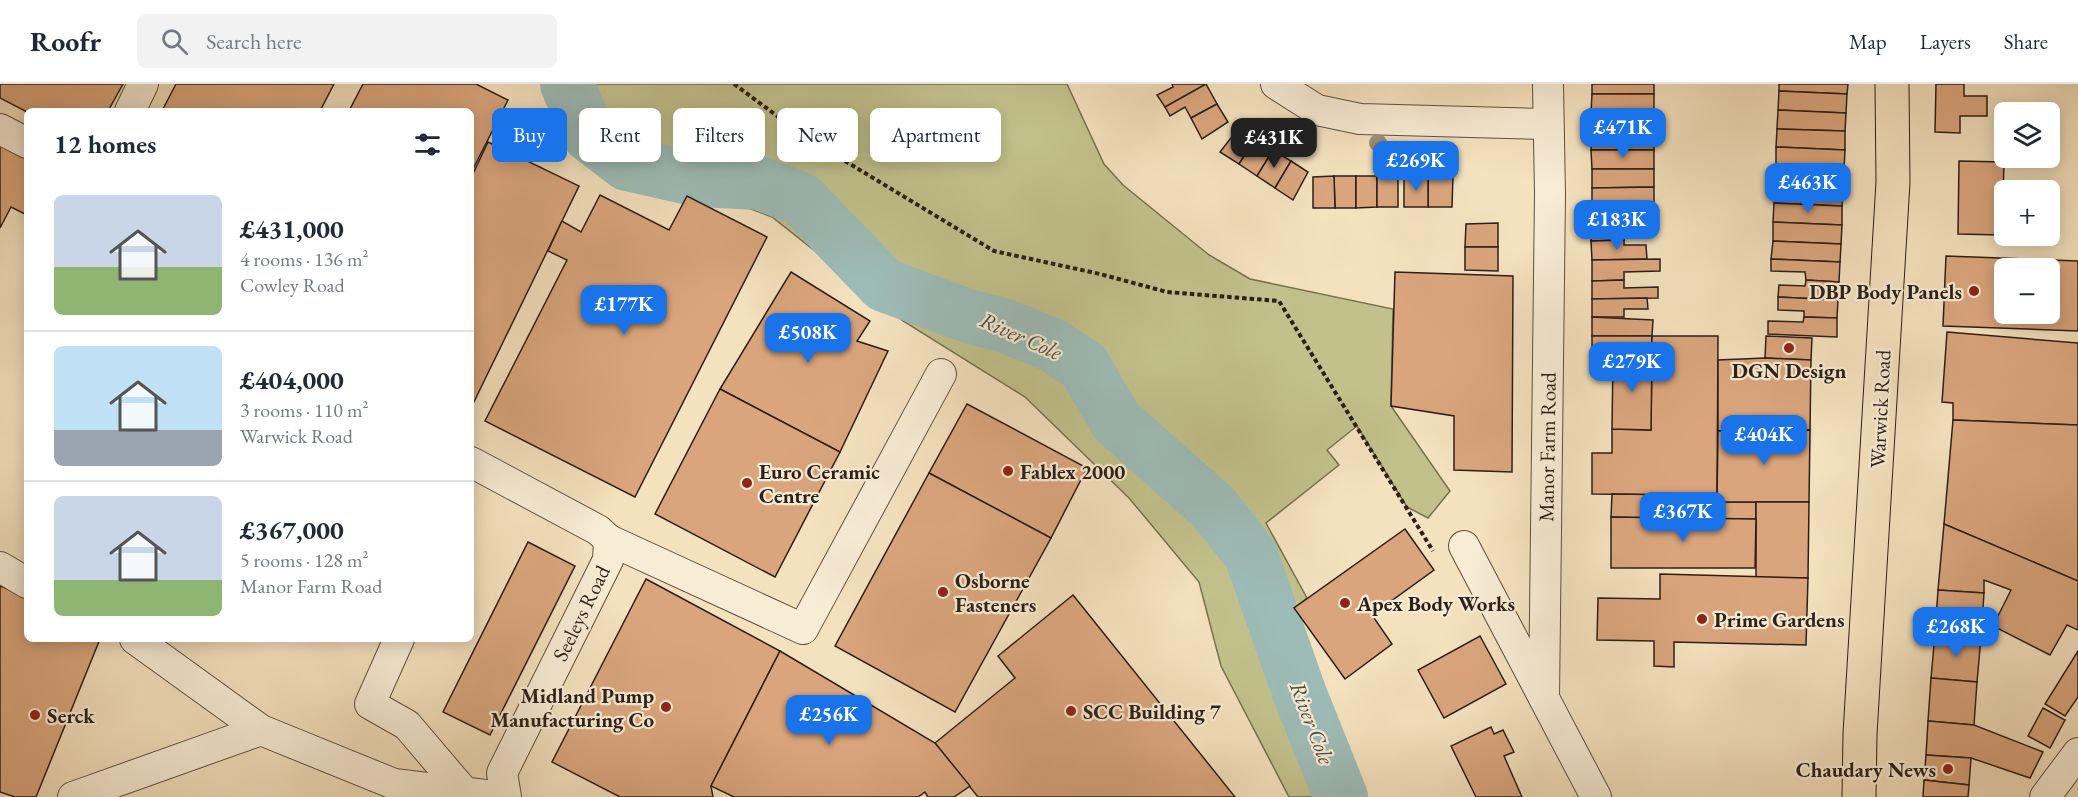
<!DOCTYPE html>
<meta charset="utf-8">
<style>
:root{--surface:#fff;--page:#f2f2f3;--text:#1f2937;--muted:#747a83;--line:#e0e1e3;--accent:#1a73e8}
body{margin:0;font-family:"EB Garamond",serif;background:var(--page);color:var(--text);height:100vh;display:flex;flex-direction:column;font-size:22px;white-space:nowrap}
*{box-sizing:border-box;margin:0}
p{font-size:20px;color:var(--muted)}
.icon{flex:none;width:33px;height:33px;fill:none;stroke:currentColor;stroke-width:2;stroke-linecap:round;stroke-linejoin:round}
.map{position:relative;flex:1;overflow:hidden}
.details{position:absolute;left:24px;top:24px;width:450px;height:534px;display:flex;flex-direction:column;background:var(--surface);border-radius:9px;box-shadow:0 3px 15px #0003}
.details>*{flex:none}
.top-card{position:absolute;left:492px;top:24px;width:570px;height:54px;display:flex;gap:12px}
.fabs{position:absolute;left:1994px;top:18px;display:grid;gap:12px}
.fabs a{display:grid;place-items:center;width:66px;height:66px;border-radius:9px;background:var(--surface);box-shadow:0 3px 15px #0003;font-size:30px}
.price{position:absolute;translate:-50% -51px;padding:0 14px;border-radius:12px;background:var(--accent);color:#fff;font-size:20px;line-height:39px;filter:drop-shadow(0 2px 3px #0008)}
.price::after{content:'';position:absolute;left:50%;top:36px;width:18px;height:14px;margin-left:-9px;background:inherit;clip-path:polygon(0 0,100% 0,50% 100%)}
.price.on{background:#222;color:#fff}
ul{padding:0;list-style:none}
li{display:flex;align-items:center;gap:18px;height:150px;padding:0 30px}
li+li{border-top:2px solid var(--line)}
li span{display:grid;place-items:center;flex:none;width:168px;height:120px;border-radius:9px;color:#555}
li>.icon{margin-inline-start:auto}
span .icon{width:72px;height:72px;fill:#fffc;stroke-width:1}
li b{font-size:26px}
h2{display:flex;justify-content:space-between;align-items:center;height:72px;padding:0 30px;font-size:26px}
.pill{padding:0 21px;border-radius:9px;background:var(--surface);box-shadow:0 3px 15px #0003;font-size:21px;line-height:54px}
.pill.on{background:var(--accent);color:#fff}
header{display:flex;align-items:center;gap:36px;box-sizing:border-box;height:84px;padding:0 30px;background:var(--surface);border-bottom:2px solid var(--line)}
header strong{font-size:28px}
nav{display:flex;gap:33px;margin-inline-start:auto;font-size:21px}
.search{width:420px;height:54px;background:var(--page);display:flex;align-items:center;gap:15px;box-sizing:border-box;padding:0 21px;border-radius:9px;color:var(--muted);font-size:22px}
.map>svg:first-child{display:block}
</style>
<header>
<strong>Roofr</strong>
<div class="search"><svg class="icon" aria-label="search" viewBox="0 0 24 24"><circle cx="10" cy="10" r="6"/><path d="M15 15l6 6"/></svg>Search here</div>
<nav><a>Map</a><a>Layers</a><a>Share</a></nav>
</header>
<div class="map">
<svg width="2078" height="713" viewBox="0 0 2078 713">
<rect width="100%" height="100%" fill="#f4e1be"/>
<filter id="stains"><feTurbulence type="fractalNoise" baseFrequency=".00333" numOctaves="4"/><feColorMatrix values="0 0 0 0 .2 0 0 0 0 .09 0 0 0 0 .02 0 0 0 .5 -.17"/></filter>
<radialGradient id="worn" r=".72"><stop offset=".6" stop-color="#630" stop-opacity="0"/><stop offset="1" stop-color="#630" stop-opacity=".3"/></radialGradient>
<polygon fill="#c2c18c" stroke="#767052" stroke-width="1.5" points="560,0 1067,0 1104,80 1123,101 1209,171 1250,195 1393,225 1391,322 1450,407 1428,434 1407,423 1357,342 1327,366 1339,381 1266,439 1307,514 1284,532 1271,537 1272,559 1334,713 1289,713 1221,582 1199,498 1129,414 1025,313 903,237 772,133 715,111 652,99 569,24"/>
<g fill="none" stroke-linecap="round" stroke-linejoin="round">
<polyline stroke="#9dbcb7" stroke-width="54" points="567,0 589,51 627,80 698,96 759,99 801,115 884,201 971,233 1003,241 1050,260 1084,282 1116,337 1213,423 1251,471 1299,608 1341,713"/>
</g>
<g fill="#daa57d" stroke="#2b1f19" stroke-width="1.5" fill-rule="evenodd">
<polygon points="0,0 123,0 108,27 27,28 0,14"/>
<polygon points="176,0 334,0 320,27 162,27"/>
<polygon points="363,0 476,0 508,16 471,89 471,27 349,27"/>
<polygon points="1172,0 1206,0 1165,23 1157,11 1173,3"/>
<polygon points="1206,0 1217,20 1191,34 1185,23 1170,32 1165,23"/>
<rect x="1592" y="0" width="62" height="10"/>
<polygon points="1779,0 1848,0 1847,10 1779,7"/>
<polygon points="1936,0 1964,0 1964,12 1987,12 1987,32 1960,32 1960,49 1935,48"/>
<polygon points="1779,7 1847,10 1846,29 1778,26"/>
<polygon points="1592,10 1654,10 1654,29 1591,29"/>
<polygon points="1217,20 1228,38 1202,55 1191,34"/>
<polygon points="1778,26 1846,29 1845,47 1777,45"/>
<polygon points="1591,29 1654,29 1654,47 1592,47"/>
<polygon points="1238,45 1255,55 1239,80 1220,68"/>
<polygon points="1777,45 1845,47 1845,66 1776,63"/>
<polygon points="1592,47 1654,47 1654,66 1591,66"/>
<polygon points="0,54 27,68 27,131 11,123 0,144"/>
<polygon points="1255,55 1273,66 1257,92 1239,80"/>
<polygon points="488,58 579,102 471,324 471,94"/>
<polygon points="1776,63 1845,66 1844,85 1776,82"/>
<polygon points="1273,66 1291,77 1275,104 1257,92"/>
<polygon points="1591,66 1654,66 1654,85 1592,85"/>
<polygon points="1291,77 1308,88 1293,116 1275,104"/>
<polygon points="1959,77 2004,78 2002,151 1958,150"/>
<polygon points="1776,82 1844,85 1843,104 1775,101"/>
<polygon points="1592,85 1654,85 1654,103 1592,104"/>
<polygon points="1334,92 1356,92 1356,124 1335,124"/>
<polygon points="1334,92 1335,124 1313,124 1313,93"/>
<polygon points="1356,92 1377,92 1377,123 1356,124"/>
<rect x="1377" y="92" width="21" height="31"/>
<polygon points="1428,92 1453,92 1452,123 1428,123"/>
<polygon points="1428,92 1428,123 1404,123 1404,93"/>
<polygon points="1775,101 1843,104 1842,122 1774,119"/>
<polygon points="1654,103 1654,122 1592,122 1592,104"/>
<polygon points="600,111 669,146 687,112 767,153 635,413 485,337 567,176 548,167 562,137 581,148"/>
<polygon points="1774,119 1842,122 1842,141 1773,138"/>
<polygon points="1592,122 1654,122 1654,140 1591,141"/>
<polygon points="1773,138 1842,141 1841,160 1773,157"/>
<polygon points="1498,139 1498,163 1465,163 1466,140"/>
<polygon points="1654,140 1654,149 1624,149 1624,156 1591,157 1591,141"/>
<polygon points="1624,156 1624,161 1646,161 1647,175 1592,176 1591,157"/>
<polygon points="1773,157 1841,160 1840,178 1771,175"/>
<polygon points="1465,163 1498,163 1498,187 1465,186"/>
<path d="M1946 172 2078 177V247L1943 242ZM2004 184H2049V230H2004Z"/>
<polygon points="1660,175 1660,187 1624,188 1624,196 1592,197 1592,176"/>
<polygon points="1771,175 1840,178 1839,198 1806,196 1805,188 1771,187"/>
<polygon points="791,188 870,237 857,257 888,267 840,368 720,305"/>
<polygon points="1395,188 1513,192 1512,388 1454,386 1454,332 1391,322"/>
<polygon points="1624,196 1624,204 1658,203 1658,214 1592,215 1592,197"/>
<polygon points="1806,196 1839,198 1838,216 1778,213 1779,201 1805,202"/>
<polygon points="1778,213 1838,216 1837,234 1804,233 1804,227 1778,226"/>
<polygon points="1647,214 1648,225 1624,225 1624,233 1592,233 1592,215"/>
<polygon points="1592,233 1653,236 1652,252 1592,252"/>
<polygon points="1804,233 1837,234 1837,253 1768,250 1768,237 1803,238"/>
<polygon points="1947,248 2078,259 2078,341 1953,336 1953,319 1942,318"/>
<rect x="1592" y="252" width="60" height="21"/>
<polygon points="1652,252 1718,252 1717,418 1756,418 1756,435 1683,435 1684,411 1592,410 1592,369 1612,369 1612,345 1651,346"/>
<polygon points="1766,252 1812,254 1811,276 1765,274"/>
<polygon points="1613,273 1652,273 1651,346 1612,345"/>
<polygon points="1765,274 1811,276 1810,346 1718,347 1718,276"/>
<polygon points="720,305 840,368 775,493 655,430"/>
<polygon points="967,320 1087,384 1051,454 929,389"/>
<polygon points="1953,336 2078,341 2078,497 1944,440"/>
<polygon points="1810,346 1809,418 1717,418 1718,347"/>
<polygon points="929,389 1051,454 955,628 835,562"/>
<polygon points="1612,410 1684,411 1683,435 1611,433"/>
<polygon points="1756,418 1809,418 1808,494 1756,494"/>
<polygon points="1611,433 1756,435 1755,484 1611,484"/>
<polygon points="1944,440 2078,497 2078,546 2067,541 2050,571 1993,542 2011,506 1984,496 1984,509 1938,506"/>
<polygon points="1405,445 1434,486 1372,531 1392,560 1345,595 1294,524"/>
<polygon points="528,458 575,482 490,651 443,628"/>
<polygon points="1660,490 1808,494 1806,561 1674,558 1674,583 1654,582 1654,557 1597,556 1598,514 1660,515"/>
<polygon points="646,495 780,567 711,702 713,713 620,713 552,678"/>
<polygon points="0,502 27,513 27,555 100,555 36,713 15,713 0,708"/>
<polygon points="1938,506 1984,509 1981,553 1935,550"/>
<polygon points="1073,511 1235,713 978,713 935,659 1015,594 998,572"/>
<polygon points="1935,550 1981,553 1977,598 1931,594"/>
<polygon points="1480,552 1506,600 1444,634 1418,586"/>
<polygon points="780,567 935,659 970,702 954,713 928,713 925,708 918,713 734,713 711,702"/>
<polygon points="2078,567 2078,613 2065,632 2045,620"/>
<polygon points="1931,594 1977,598 1974,641 1928,637"/>
<polygon points="2043,624 2065,636 2050,664 2028,652"/>
<polygon points="1928,637 1974,641 2043,668 2030,694 1971,674 1926,671"/>
<polygon points="1491,643 1494,650 1503,646 1514,668 1504,672 1522,713 1476,713 1451,662"/>
<polygon points="1926,671 1971,674 1969,701 1924,696"/>
<polygon points="1924,696 1969,701 1968,713 1923,713"/>
</g>
<g fill="none" stroke-linecap="round" stroke-linejoin="round">
<g stroke="#5d5042" stroke-width="32">
<g id="minor">
<polyline points="1276,0 1317,26 1360,35 1547,40"/>
<polyline points="130,27 143,0"/>
<polyline points="0,45 27,59"/>
<polyline points="471,378 598,446 609,456 608,476 502,689 506,713"/>
<polyline points="609,456 803,545 941,290"/>
<polyline points="1464,462 1596,713"/>
<polyline points="0,483 27,499"/>
<polyline points="135,555 261,646 394,700 502,713"/>
<polyline points="399,555 370,620 407,641 464,708"/>
<polyline points="1544,614 1550,110 1548,0"/>
<polyline points="73,713 261,646"/>
<polyline points="2045,713 2078,669"/>
</g>
</g>
<g stroke="#2b1f19" stroke-width="35">
<polyline id="highway" points="1859,713 1860,650 1893,98 1892,0"/>
</g>
<polyline stroke="#2b1f19" stroke-width="4" stroke-dasharray="4.5 3" stroke-linecap="butt" points="734,0 807,54 994,167 1100,190 1167,208 1279,217 1433,467"/>
<use href="#minor" stroke="#f8ecd5" stroke-width="30"/>
<use href="#highway" stroke="#f4e1be" stroke-width="33"/>
</g>
<circle fill="#9e9176" cx="1378" cy="59" r="9"/>
<g fill="#8f2418" stroke="#f8ecd5" stroke-width="2">
<circle cx="1974" cy="207" r="6"/>
<circle cx="1789" cy="264" r="6"/>
<circle cx="1008" cy="387" r="6"/>
<circle cx="747" cy="399" r="6"/>
<circle cx="943" cy="508" r="6"/>
<circle cx="1345" cy="519" r="6"/>
<circle cx="1702" cy="535" r="6"/>
<circle cx="666" cy="623" r="6"/>
<circle cx="1071" cy="627" r="6"/>
<circle cx="35" cy="631" r="6"/>
<circle cx="1948" cy="685" r="6"/>
</g>
<g text-anchor="middle" dominant-baseline="central" stroke-width="4.5" stroke-linejoin="round" paint-order="stroke">
<g font-size="21" font-weight="bold" fill="#2b1f19" stroke="#f8ecd5" text-anchor="start">
<text x="1962" y="207" text-anchor="end">DBP Body Panels</text>
<text x="1789" y="286" text-anchor="middle">DGN Design</text>
<text x="759" y="387">Euro Ceramic<tspan x="759" dy="24">Centre</tspan></text>
<text x="1020" y="387">Fablex 2000</text>
<text x="955" y="496">Osborne<tspan x="955" dy="24">Fasteners</tspan></text>
<text x="1357" y="519">Apex Body Works</text>
<text x="1714" y="535">Prime Gardens</text>
<text x="654" y="611" text-anchor="end">Midland Pump<tspan x="654" dy="24">Manufacturing Co</tspan></text>
<text x="1083" y="627">SCC Building 7</text>
<text x="47" y="631">Serck</text>
<text x="1936" y="685" text-anchor="end">Chaudary News</text>
</g>
<g font-size="21" fill="#2b1f19" stroke="#f8ecd5">
<text transform="translate(1880 325) rotate(-87)">Warwick Road</text>
<text transform="translate(1547 363) rotate(-89)">Manor Farm Road</text>
<text transform="translate(581 529) rotate(-64)">Seeleys Road</text>
</g>
<g font-size="22" font-style="italic" fill="#4d4e48" stroke="#f8ecd5">
<text transform="translate(1021 252) rotate(24)">River Cole</text>
<text transform="translate(1312 639) rotate(69)">River Cole</text>
</g>
</g>
<rect width="100%" height="100%" filter="url(#stains)"/>
<rect width="100%" height="100%" fill="url(#worn)"/>
</svg>
<div class="fabs">
<a><svg class="icon" aria-label="layers" viewBox="0 0 24 24"><path d="M12 4l9 5-9 5-9-5zM3 14l9 5 9-5"/></svg></a>
<a>+</a>
<a>−</a>
</div>
<b class="price" style="left:1623px;top:75px">£471K</b>
<b class="price on" style="left:1274px;top:85px">£431K</b>
<b class="price" style="left:1416px;top:108px">£269K</b>
<b class="price" style="left:1808px;top:130px">£463K</b>
<b class="price" style="left:1617px;top:167px">£183K</b>
<b class="price" style="left:624px;top:252px">£177K</b>
<b class="price" style="left:808px;top:280px">£508K</b>
<b class="price" style="left:1632px;top:309px">£279K</b>
<b class="price" style="left:1764px;top:382px">£404K</b>
<b class="price" style="left:1683px;top:459px">£367K</b>
<b class="price" style="left:1956px;top:574px">£268K</b>
<b class="price" style="left:829px;top:662px">£256K</b>
<div class="top-card">
<a class="pill on">Buy</a>
<a class="pill">Rent</a>
<a class="pill">Filters</a>
<a class="pill">New</a>
<a class="pill">Apartment</a>
</div>
<section class="details">
<h2>12 homes<svg class="icon" aria-label="filters" viewBox="0 0 24 24"><path d="M4 7h16M4 17h16"/><circle cx="9" cy="7" r="2"/><circle cx="15" cy="17" r="2"/></svg></h2>
<ul>
<li><span style="background:linear-gradient(#c9d6e8 60%,#8fb573 0)"><svg class="icon" aria-label="home" viewBox="0 0 24 24"><path d="M3 11l9-7 9 7M6 9v11h12V9"/></svg></span><div><b>£431,000</b><p>4 rooms · 136 m²</p><p>Cowley Road</p></div></li>
<li><span style="background:linear-gradient(#bfe0f5 70%,#9aa5b1 0)"><svg class="icon" aria-label="home" viewBox="0 0 24 24"><path d="M3 11l9-7 9 7M6 9v11h12V9"/></svg></span><div><b>£404,000</b><p>3 rooms · 110 m²</p><p>Warwick Road</p></div></li>
<li><span style="background:linear-gradient(#c9d6e8 70%,#8fb573 0)"><svg class="icon" aria-label="home" viewBox="0 0 24 24"><path d="M3 11l9-7 9 7M6 9v11h12V9"/></svg></span><div><b>£367,000</b><p>5 rooms · 128 m²</p><p>Manor Farm Road</p></div></li>
</ul>
</section>
</div>
